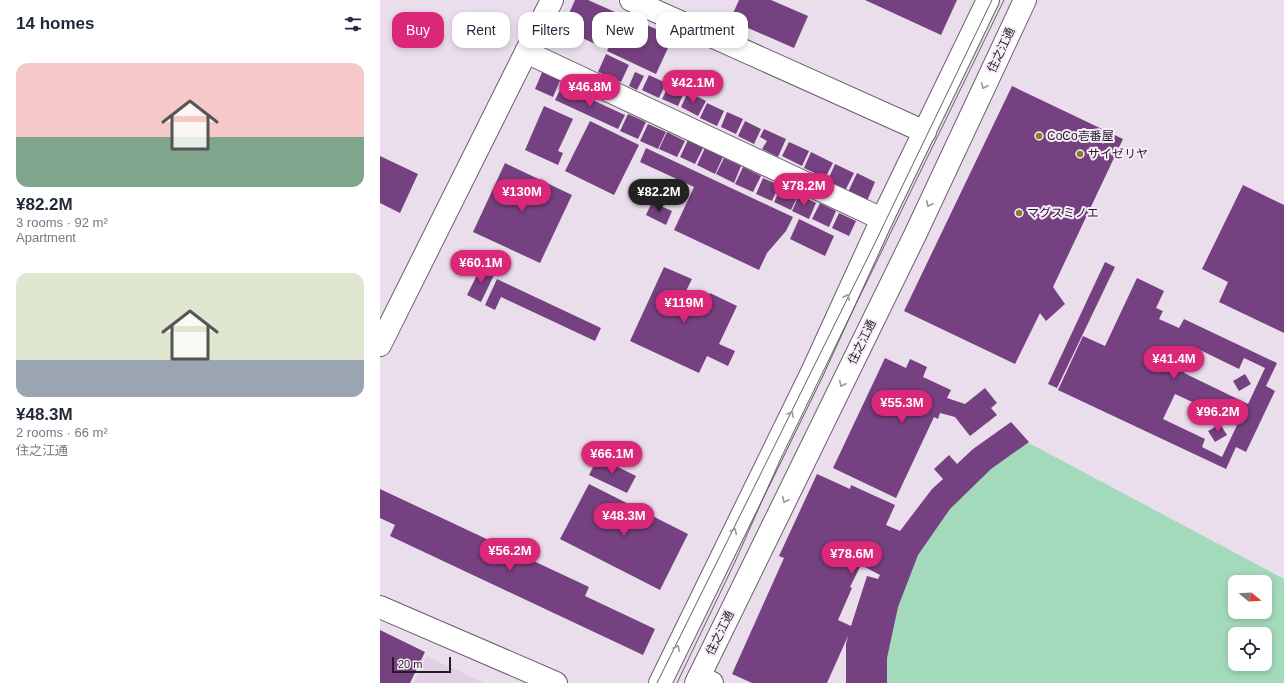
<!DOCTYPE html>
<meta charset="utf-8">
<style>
:root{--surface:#fff;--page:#f6f6f7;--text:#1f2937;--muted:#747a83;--accent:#db2777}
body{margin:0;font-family:Arial,"Noto Sans JP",sans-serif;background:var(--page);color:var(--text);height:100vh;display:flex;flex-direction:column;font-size:15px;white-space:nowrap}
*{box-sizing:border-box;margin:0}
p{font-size:13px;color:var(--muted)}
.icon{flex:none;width:22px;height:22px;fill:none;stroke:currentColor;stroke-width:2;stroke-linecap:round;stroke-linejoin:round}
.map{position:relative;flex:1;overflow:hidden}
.panel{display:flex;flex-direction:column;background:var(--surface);width:380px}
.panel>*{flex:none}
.hud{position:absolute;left:12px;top:12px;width:380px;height:36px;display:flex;gap:8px}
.needle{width:26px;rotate:108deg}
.fabs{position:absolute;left:848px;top:575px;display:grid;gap:8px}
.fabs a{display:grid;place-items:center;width:44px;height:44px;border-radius:8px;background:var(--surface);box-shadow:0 2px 6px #0003;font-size:20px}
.scale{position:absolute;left:12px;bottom:10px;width:59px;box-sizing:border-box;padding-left:4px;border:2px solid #221e23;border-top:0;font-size:11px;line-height:14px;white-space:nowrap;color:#221e23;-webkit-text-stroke:3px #f8ebfa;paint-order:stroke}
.price{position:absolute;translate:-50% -34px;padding:0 9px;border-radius:14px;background:var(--accent);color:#fff;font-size:13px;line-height:26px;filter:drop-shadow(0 1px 2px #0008)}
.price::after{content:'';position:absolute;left:50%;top:24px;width:12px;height:9px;margin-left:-6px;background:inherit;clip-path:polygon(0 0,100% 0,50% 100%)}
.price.on{background:#222;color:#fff}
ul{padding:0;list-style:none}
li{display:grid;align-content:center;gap:8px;height:212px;padding:0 16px}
li span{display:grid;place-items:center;height:124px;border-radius:12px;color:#555}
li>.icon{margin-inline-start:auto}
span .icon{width:72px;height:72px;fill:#fffc;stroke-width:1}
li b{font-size:17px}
h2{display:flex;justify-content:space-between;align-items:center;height:48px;padding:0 16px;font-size:17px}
.tag{padding:0 14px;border-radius:12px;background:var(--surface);box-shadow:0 2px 6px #0003;font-size:14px;line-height:36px}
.tag.on{background:var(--accent);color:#fff}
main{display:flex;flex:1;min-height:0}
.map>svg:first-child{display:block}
</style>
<main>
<section class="panel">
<h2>14 homes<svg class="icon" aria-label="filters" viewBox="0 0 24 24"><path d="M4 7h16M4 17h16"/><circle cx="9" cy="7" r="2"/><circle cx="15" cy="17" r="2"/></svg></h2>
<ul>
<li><span style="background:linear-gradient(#f6c9c9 60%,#7fa58c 0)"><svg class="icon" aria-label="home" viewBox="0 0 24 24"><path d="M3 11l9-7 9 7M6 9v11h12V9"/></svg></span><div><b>¥82.2M</b><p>3 rooms · 92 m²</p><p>Apartment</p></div></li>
<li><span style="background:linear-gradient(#dfe7d0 70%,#9aa5b1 0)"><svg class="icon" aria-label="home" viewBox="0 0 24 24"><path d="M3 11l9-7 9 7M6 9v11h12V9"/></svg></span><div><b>¥48.3M</b><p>2 rooms · 66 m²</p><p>住之江通</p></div></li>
</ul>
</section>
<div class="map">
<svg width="904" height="683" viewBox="0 0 904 683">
<rect width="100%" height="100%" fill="#eadeec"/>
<polygon fill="#e1d0e4" points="46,656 105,683 34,683"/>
<path fill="#a3dabb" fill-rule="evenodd" d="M647 442 904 579V683H506V657L517 606 536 554 569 509 596 479ZM855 582H885V612H855ZM855 634H885V664H855Z"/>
<g fill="#764180" fill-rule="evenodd">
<polygon points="195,0 208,0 235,12 220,46 182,29"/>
<polygon points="359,0 391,0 428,16 414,48 350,20"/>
<polygon points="485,0 577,0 561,35"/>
<polygon points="243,14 293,37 276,74 227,51"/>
<polygon points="226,54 249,65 241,82 218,72"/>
<polygon points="163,70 181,78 173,97 155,89"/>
<polygon points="255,72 264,76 257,90 249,86"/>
<polygon points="269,75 286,83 279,98 262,90"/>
<polygon points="289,85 304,93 298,106 282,99"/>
<polygon points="182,86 245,115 238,129 175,100"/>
<polygon points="632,86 743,139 673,287 685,304 666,321 660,313 635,364 524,311"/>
<polygon points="308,92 326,101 318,116 301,107"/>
<polygon points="327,103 344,111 337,126 320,118"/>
<polygon points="164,106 193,119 178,151 183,153 178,165 145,150"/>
<polygon points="347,112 363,119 356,134 341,127"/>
<polygon points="248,114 266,122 258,139 240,131"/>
<polygon points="210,121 259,145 234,195 185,171"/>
<polygon points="365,121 381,129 374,144 358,136"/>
<polygon points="268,124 286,132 278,149 260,141"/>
<polygon points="384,129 406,139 398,157 382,149 387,141 380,137"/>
<polygon points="287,132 305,141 297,157 279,149"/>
<polygon points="308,140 323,148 315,164 300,157"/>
<polygon points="409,142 429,151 422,166 402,156"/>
<polygon points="266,148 413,217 406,231 387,253 379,270 294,230 314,187 260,162"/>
<polygon points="325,148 343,157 335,174 317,165"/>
<polygon points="431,152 453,163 445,178 424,168"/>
<polygon points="0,156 38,174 20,213 0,203"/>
<polygon points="344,158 361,166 354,183 336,174"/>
<polygon points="125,163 192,195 160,263 93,232"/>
<polygon points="455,164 474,173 465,191 447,182"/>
<polygon points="363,167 381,176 373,192 355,184"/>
<polygon points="477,173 495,182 487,201 468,192"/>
<polygon points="383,178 399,185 392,201 376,194"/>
<polygon points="863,185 904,205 904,333 839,302 848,282 822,269"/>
<polygon points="402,186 419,194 411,210 394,202"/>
<polygon points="419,195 436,203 429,219 412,211"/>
<polygon points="272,202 292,211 286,225 266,215"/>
<polygon points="440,203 456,211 449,227 432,219"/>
<polygon points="459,213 476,221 469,236 452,228"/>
<polygon points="419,219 454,236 445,256 410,239"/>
<polygon points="725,262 735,267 677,388 668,384"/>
<polygon points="101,267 115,273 101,302 87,295"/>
<polygon points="284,267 312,279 306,291 326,300 330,293 357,306 339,344 355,351 348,366 327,356 319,373 250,341"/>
<path d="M757 278 784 291 776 308 783 311 779 319 799 328 804 319 897 363 886 386 895 391 866 452 856 447 846 469 678 390 703 336 725 346ZM816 348 859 369 864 358 885 368 868 404 804 373ZM795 394 858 423 842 457 822 447 825 439 783 419Z"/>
<polygon points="117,279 221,328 215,341 121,297 115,310 105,305"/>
<polygon points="505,358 526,368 530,359 547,367 543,377 571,390 567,398 585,404 605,388 617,403 611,408 617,415 590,436 575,417 560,413 558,419 554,417 516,498 453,468"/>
<polygon points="865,374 871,384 859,391 853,381"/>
<path d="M631 422 649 442 611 469 570 509 538 555 518 607 507 658V683H466V644L468 636 447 683H372L352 674 404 558 399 556 437 474 470 489 471 485 515 505 506 525 520 531 552 489 563 479 554 469 569 455 577 464 593 449ZM481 565 500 575 498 579 487 576 471 626 458 620 472 588 470 587Z"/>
<polygon points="840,424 847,435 835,442 828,431"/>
<polygon points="218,457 256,476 247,493 209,475"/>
<polygon points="209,484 308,534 280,590 180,539"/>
<polygon points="0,489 209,587 205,596 275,629 263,655 10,536 15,525 0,518"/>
<polygon points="0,630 45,652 30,683 0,683"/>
</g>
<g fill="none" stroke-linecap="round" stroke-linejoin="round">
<g stroke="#695f6b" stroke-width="24">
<g id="minor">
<polyline points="251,0 545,132"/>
<polyline points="146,52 502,219"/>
<polyline points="0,345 172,0"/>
<polyline points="0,607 176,683"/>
<polyline points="319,677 332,683"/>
</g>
</g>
<g stroke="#695f6b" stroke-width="24">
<g id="major">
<polyline points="280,683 432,372 502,219 608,0"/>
<polyline points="316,683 535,235 645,0"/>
</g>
</g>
<use href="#minor" stroke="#fff" stroke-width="22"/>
<use href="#major" stroke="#fff" stroke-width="22"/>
<g stroke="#666068" stroke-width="1">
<polyline points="277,683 493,247 612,0"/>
<polyline points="297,683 354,564 401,458 624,0"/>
</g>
</g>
<defs><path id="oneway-chevron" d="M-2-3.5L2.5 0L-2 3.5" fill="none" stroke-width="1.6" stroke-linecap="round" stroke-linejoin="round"/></defs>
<g stroke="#9c9a9c">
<use href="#oneway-chevron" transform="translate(604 86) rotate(115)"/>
<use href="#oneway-chevron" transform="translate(549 204) rotate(115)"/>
<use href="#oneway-chevron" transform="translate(467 297) rotate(-65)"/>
<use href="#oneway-chevron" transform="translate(462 384) rotate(116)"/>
<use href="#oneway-chevron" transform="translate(411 414) rotate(-64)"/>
<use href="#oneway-chevron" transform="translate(405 500) rotate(116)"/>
<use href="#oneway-chevron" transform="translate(354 531) rotate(-64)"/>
<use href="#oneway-chevron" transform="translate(297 648) rotate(-64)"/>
</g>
<g fill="#8d7d24" stroke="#f8ebfa" stroke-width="1.5">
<circle cx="659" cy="136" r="4"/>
<circle cx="700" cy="154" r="4"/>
<circle cx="639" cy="213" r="4"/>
</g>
<g text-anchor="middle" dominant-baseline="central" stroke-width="4" stroke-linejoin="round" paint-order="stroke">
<g font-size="12" fill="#221e23" stroke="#f8ebfa">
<text transform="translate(621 50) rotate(-65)">住之江通</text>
<text transform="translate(482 342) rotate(-64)">住之江通</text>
<text transform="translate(340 633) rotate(-64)">住之江通</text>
</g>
<g font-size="12" fill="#221e23" stroke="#f8ebfa" text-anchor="start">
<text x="667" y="136">CoCo壱番屋</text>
<text x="708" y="154">サイゼリヤ</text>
<text x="647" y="213">マグスミノエ</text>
</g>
</g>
</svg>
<div class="fabs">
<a><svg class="needle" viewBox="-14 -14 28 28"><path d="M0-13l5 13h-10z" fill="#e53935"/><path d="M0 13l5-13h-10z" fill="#747a83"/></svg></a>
<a><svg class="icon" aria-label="locate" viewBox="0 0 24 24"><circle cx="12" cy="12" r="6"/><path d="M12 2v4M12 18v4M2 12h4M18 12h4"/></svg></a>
</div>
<div class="scale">20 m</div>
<b class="price" style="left:313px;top:104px">¥42.1M</b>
<b class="price" style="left:210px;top:108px">¥46.8M</b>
<b class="price" style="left:424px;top:207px">¥78.2M</b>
<b class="price" style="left:142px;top:213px">¥130M</b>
<b class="price on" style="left:279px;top:213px">¥82.2M</b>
<b class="price" style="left:101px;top:284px">¥60.1M</b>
<b class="price" style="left:304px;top:324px">¥119M</b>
<b class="price" style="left:794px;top:380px">¥41.4M</b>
<b class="price" style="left:522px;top:424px">¥55.3M</b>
<b class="price" style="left:838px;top:433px">¥96.2M</b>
<b class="price" style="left:232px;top:475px">¥66.1M</b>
<b class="price" style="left:244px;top:537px">¥48.3M</b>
<b class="price" style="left:130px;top:572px">¥56.2M</b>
<b class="price" style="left:472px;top:575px">¥78.6M</b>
<div class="hud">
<a class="tag on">Buy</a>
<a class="tag">Rent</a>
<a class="tag">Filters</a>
<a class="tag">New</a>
<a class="tag">Apartment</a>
</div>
</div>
</main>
